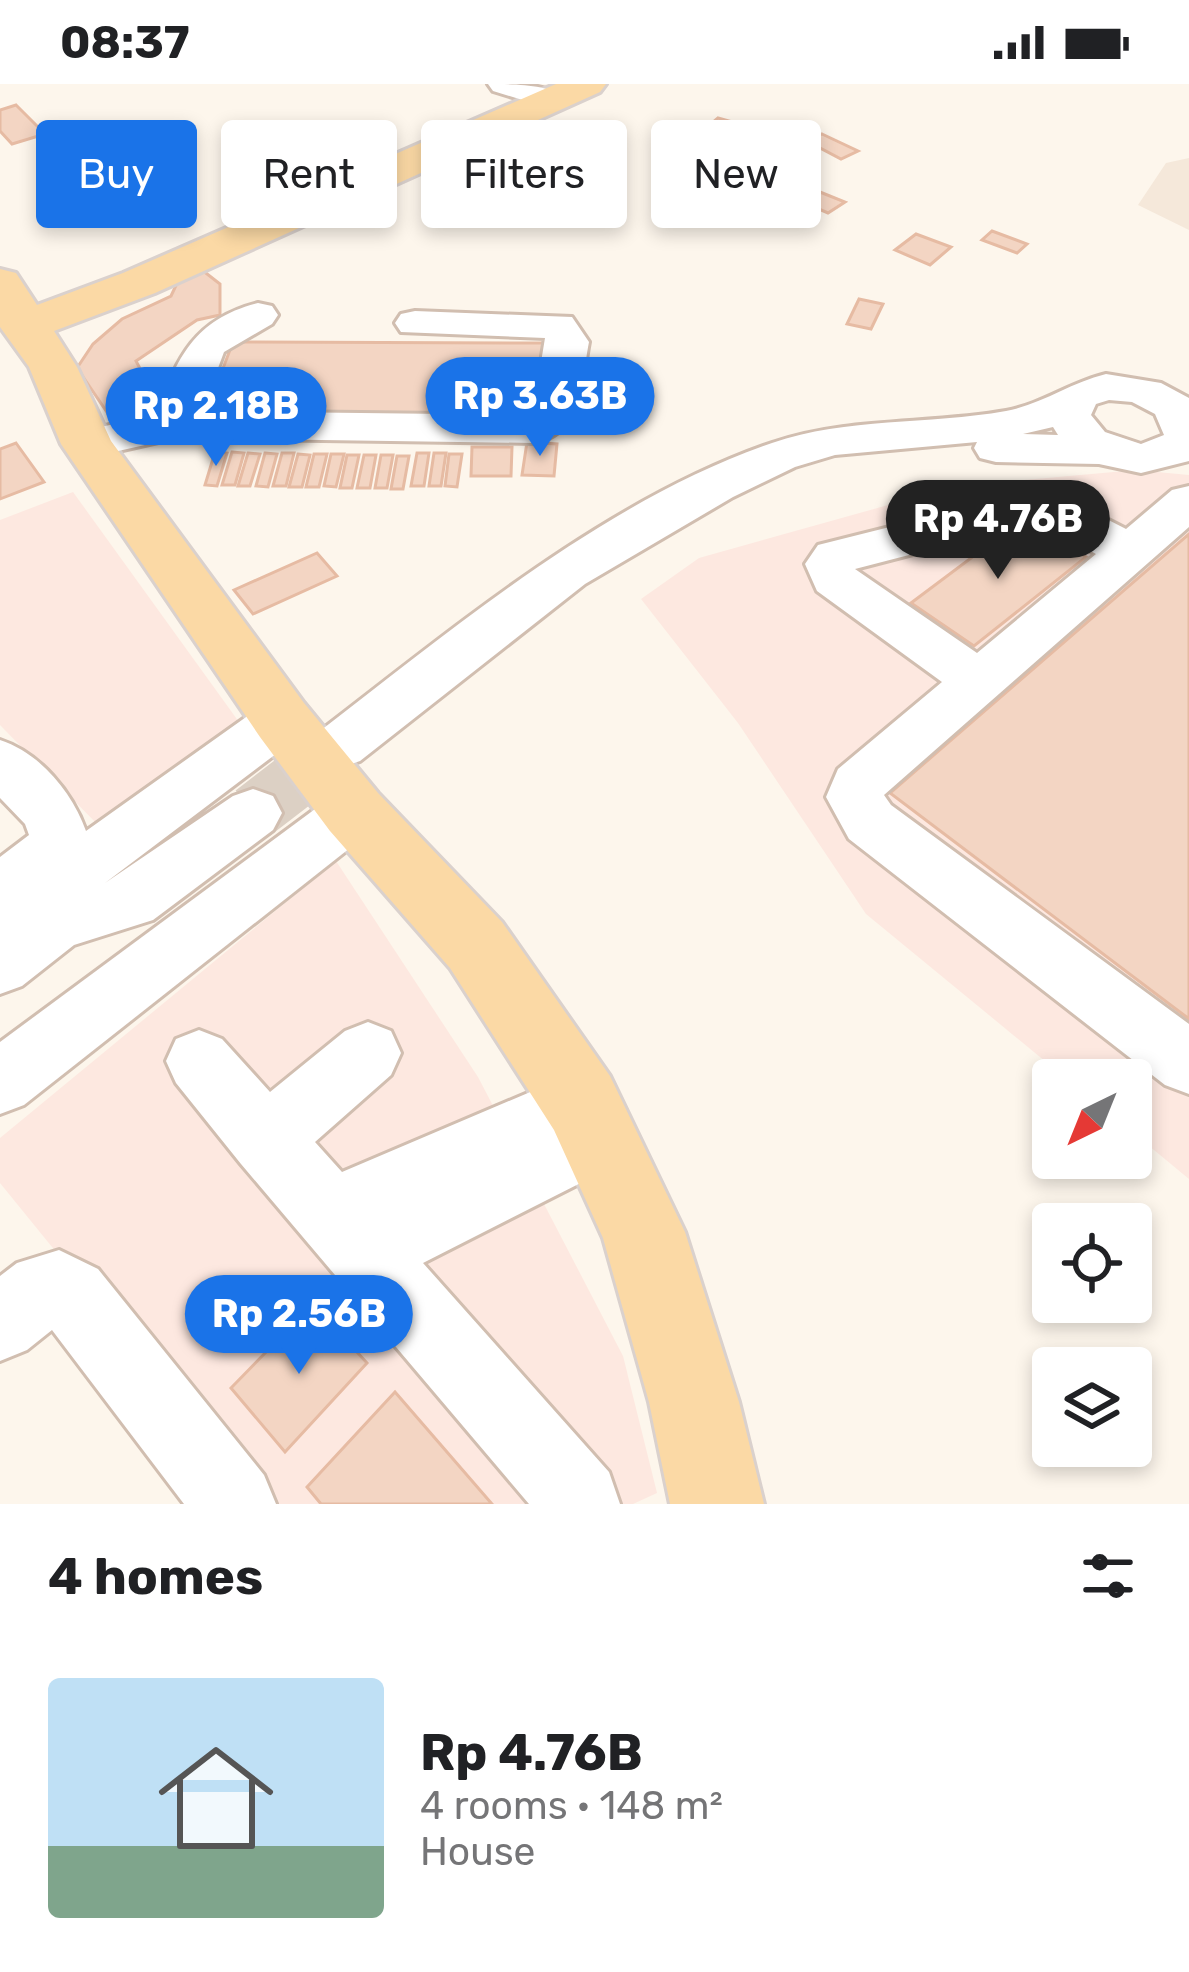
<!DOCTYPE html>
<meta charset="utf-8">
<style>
:root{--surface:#fff;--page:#f2f2f2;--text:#202124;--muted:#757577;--accent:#1a73e8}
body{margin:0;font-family:Rubik,sans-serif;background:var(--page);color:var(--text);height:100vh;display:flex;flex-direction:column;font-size:45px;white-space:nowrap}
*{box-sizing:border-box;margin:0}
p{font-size:39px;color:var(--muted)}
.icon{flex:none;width:66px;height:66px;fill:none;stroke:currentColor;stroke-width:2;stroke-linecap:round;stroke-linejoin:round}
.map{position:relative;height:1420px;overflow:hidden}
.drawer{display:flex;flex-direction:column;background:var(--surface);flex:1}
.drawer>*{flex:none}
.top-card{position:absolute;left:36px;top:36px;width:1119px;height:108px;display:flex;gap:24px}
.needle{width:78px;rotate:223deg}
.tools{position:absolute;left:1032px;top:975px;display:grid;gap:24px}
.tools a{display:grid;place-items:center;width:120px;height:120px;border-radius:12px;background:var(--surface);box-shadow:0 6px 18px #0003;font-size:60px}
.price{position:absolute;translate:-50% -102px;padding:0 27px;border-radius:42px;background:var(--accent);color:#fff;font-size:39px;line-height:78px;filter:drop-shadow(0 3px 6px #0008)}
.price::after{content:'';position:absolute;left:50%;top:72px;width:36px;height:27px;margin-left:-18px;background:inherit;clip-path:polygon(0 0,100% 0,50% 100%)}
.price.current{background:#222;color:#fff}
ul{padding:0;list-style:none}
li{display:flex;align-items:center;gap:36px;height:300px;padding:0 48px}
li span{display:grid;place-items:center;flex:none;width:336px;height:240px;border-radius:12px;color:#555}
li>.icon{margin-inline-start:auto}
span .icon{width:144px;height:144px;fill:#fffc;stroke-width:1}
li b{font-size:51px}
h2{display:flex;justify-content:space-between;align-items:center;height:144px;padding:0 48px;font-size:51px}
.pill{padding:0 42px;border-radius:12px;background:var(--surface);box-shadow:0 6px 18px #0003;font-size:42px;line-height:108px}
.pill.current{background:var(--accent);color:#fff}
.status{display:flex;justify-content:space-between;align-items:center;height:84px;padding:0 60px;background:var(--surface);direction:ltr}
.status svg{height:33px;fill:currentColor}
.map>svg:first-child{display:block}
</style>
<div class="status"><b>08:37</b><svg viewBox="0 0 49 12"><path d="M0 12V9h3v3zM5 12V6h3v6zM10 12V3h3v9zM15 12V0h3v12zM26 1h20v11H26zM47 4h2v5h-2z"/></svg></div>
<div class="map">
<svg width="1189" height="1420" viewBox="0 0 1189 1420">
<rect width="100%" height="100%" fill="#fdf6ec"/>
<polygon fill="#f5e8da" points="1189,74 1189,146 1138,121 1166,79"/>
<g fill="#fde8e0">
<polygon points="1136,386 1189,391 1189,1095 1131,1047 1131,996 1068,996 866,830 738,639 641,515 699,474 956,402"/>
<polygon points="73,408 244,645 103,746 0,641 0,436"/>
<polygon points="336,777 478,993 623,1272 657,1409 633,1420 261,1420 0,1099 0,1054"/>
</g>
<g fill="#f3d5c3" stroke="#e6bba3" stroke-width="3">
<polygon points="16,21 45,50 12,60 0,47 0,26"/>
<polygon points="718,34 743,41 725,56 700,49"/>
<polygon points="822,50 858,67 841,75 807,57"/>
<polygon points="138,70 157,88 117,100 99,82"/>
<polygon points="815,106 845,118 828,129 798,116"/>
<polygon points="992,147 1027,160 1017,169 982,156"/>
<polygon points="916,150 951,163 930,181 895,166"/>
<polygon points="202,186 220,200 220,231 197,236 136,277 161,324 113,337 77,284 93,260 122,235 171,212 179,195"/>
<polygon points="859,215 883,220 871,245 847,240"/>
<polygon points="233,258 546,259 541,340 203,337"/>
<polygon points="527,358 557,360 554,392 522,391"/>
<polygon points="16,359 44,398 0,415 0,365"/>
<polygon points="472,363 512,363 511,392 471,392"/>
<polygon points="215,368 227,369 217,402 205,401"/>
<polygon points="232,368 244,369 235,401 222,401"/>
<polygon points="248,369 260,370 250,402 238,402"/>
<polygon points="265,369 277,370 268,403 256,402"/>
<polygon points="282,369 294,369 286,402 273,402"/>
<polygon points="417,369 429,369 424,402 411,402"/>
<polygon points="434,369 446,369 441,402 429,402"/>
<polygon points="298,370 310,371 302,403 289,403"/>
<polygon points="314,370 327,370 319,403 306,403"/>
<polygon points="331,370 344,370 336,403 324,402"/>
<polygon points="449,370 462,370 457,403 445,402"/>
<polygon points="347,371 359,371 352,404 340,404"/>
<polygon points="364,371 376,371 370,404 357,404"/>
<polygon points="381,371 393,371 387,404 375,404"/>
<polygon points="397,372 409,372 403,405 391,405"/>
<polygon points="1023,435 1086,473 974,562 911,519"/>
<polygon points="1189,450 1189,935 890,709"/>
<polygon points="317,469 337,492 253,530 234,506"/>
<polygon points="313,1220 367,1279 285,1368 231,1304"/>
<polygon points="395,1308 492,1420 321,1420 307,1403"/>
</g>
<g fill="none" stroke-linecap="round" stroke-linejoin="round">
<polyline stroke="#dcd0c4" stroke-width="57" stroke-dasharray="57 28" stroke-linecap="butt" points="253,729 340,662"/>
<g stroke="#d1beb0" stroke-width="6">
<g id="minor">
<path d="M488 0C514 0 549 0 568 15L552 25 493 7Z"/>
<path d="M258 219 272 222 278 231 272 240 224 268 202 327 526 331 533 327 545 254 401 248 395 239 401 230 415 227 572 233 589 258C580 303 586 345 535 359L176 354 87 374 71 370 65 360 71 350 157 330C177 273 195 235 258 219Z"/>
<path d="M1106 290 1161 299 1189 314V377L1141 389 1099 380 996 378 980 374 974 364 977 358 835 371 795 383 733 413 585 500 360 677 340 684 320 677 312 662 320 647C457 542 606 416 772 359 848 333 927 341 1006 327 1043 320 1069 299 1106 290ZM1109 316 1132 318 1155 330 1164 351 1141 360 1105 348 1091 331 1096 320ZM1053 343 1058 351 1023 350Z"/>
<path d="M1189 402V443L884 711 891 721 1189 940V1010L1165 1001 849 755 826 713 838 685 942 598 817 507 805 480 818 461 1025 409 1085 424 1126 445 1172 406ZM1025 441 1054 447 1096 470 977 569 855 485Z"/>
<path d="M282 615 301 621 309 636 301 651 105 799 233 712 253 705 273 712 282 729 273 746 153 836 74 861 22 902 0 910V773L29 751 25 740 0 714V656C40 669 72 708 86 747L263 621Z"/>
<polygon points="354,704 374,711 383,728 374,745 24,1021 0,1030 0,958 334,711"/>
<polygon points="368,938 391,947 401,969 391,991 315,1058 342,1088 582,986 606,996 616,1019 614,1025 624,1029 635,1053 624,1077 423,1179 609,1388 620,1420 529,1420 241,1080 176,999 166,977 176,955 199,946 222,955 270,1008 345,947"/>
<polygon points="59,1166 98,1185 264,1391 276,1420 184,1420 52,1246 27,1266 0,1277 0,1192 17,1179"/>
</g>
</g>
<g stroke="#dad1cd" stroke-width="6">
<polygon id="major" points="556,0 606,0 600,8 155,209 54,247 77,283 111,357 304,619 378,709 502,838 610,992 685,1148 739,1318 764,1420 670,1420 649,1318 603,1154 554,1046 450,884 330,747 260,653 61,360 29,283 0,243 0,185 16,189 37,221 123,189"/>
</g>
<use href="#minor" fill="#fff" fill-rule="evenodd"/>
<use href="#major" fill="#fbd9a5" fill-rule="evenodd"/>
</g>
</svg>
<div class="tools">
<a><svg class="needle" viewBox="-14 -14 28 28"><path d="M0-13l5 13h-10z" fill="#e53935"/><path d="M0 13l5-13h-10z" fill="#757577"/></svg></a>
<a><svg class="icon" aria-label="locate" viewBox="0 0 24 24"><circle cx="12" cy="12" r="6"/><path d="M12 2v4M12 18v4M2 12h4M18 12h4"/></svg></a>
<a><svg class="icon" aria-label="layers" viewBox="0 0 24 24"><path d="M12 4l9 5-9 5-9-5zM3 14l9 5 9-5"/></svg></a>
</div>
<b class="price" style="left:540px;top:375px">Rp 3.63B</b>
<b class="price" style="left:216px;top:385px">Rp 2.18B</b>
<b class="price current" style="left:998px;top:498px">Rp 4.76B</b>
<b class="price" style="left:299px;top:1293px">Rp 2.56B</b>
<div class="top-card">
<a class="pill current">Buy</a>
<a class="pill">Rent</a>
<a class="pill">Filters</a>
<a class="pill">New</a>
</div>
</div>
<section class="drawer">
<h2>4 homes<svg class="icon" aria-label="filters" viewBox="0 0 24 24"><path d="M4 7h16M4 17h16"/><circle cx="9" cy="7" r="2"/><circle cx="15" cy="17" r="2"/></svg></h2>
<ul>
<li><span style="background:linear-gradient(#bfe0f5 70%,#7fa58c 0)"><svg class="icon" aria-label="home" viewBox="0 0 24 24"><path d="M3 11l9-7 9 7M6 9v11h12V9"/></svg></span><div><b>Rp 4.76B</b><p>4 rooms · 148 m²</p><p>House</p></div></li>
</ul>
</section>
